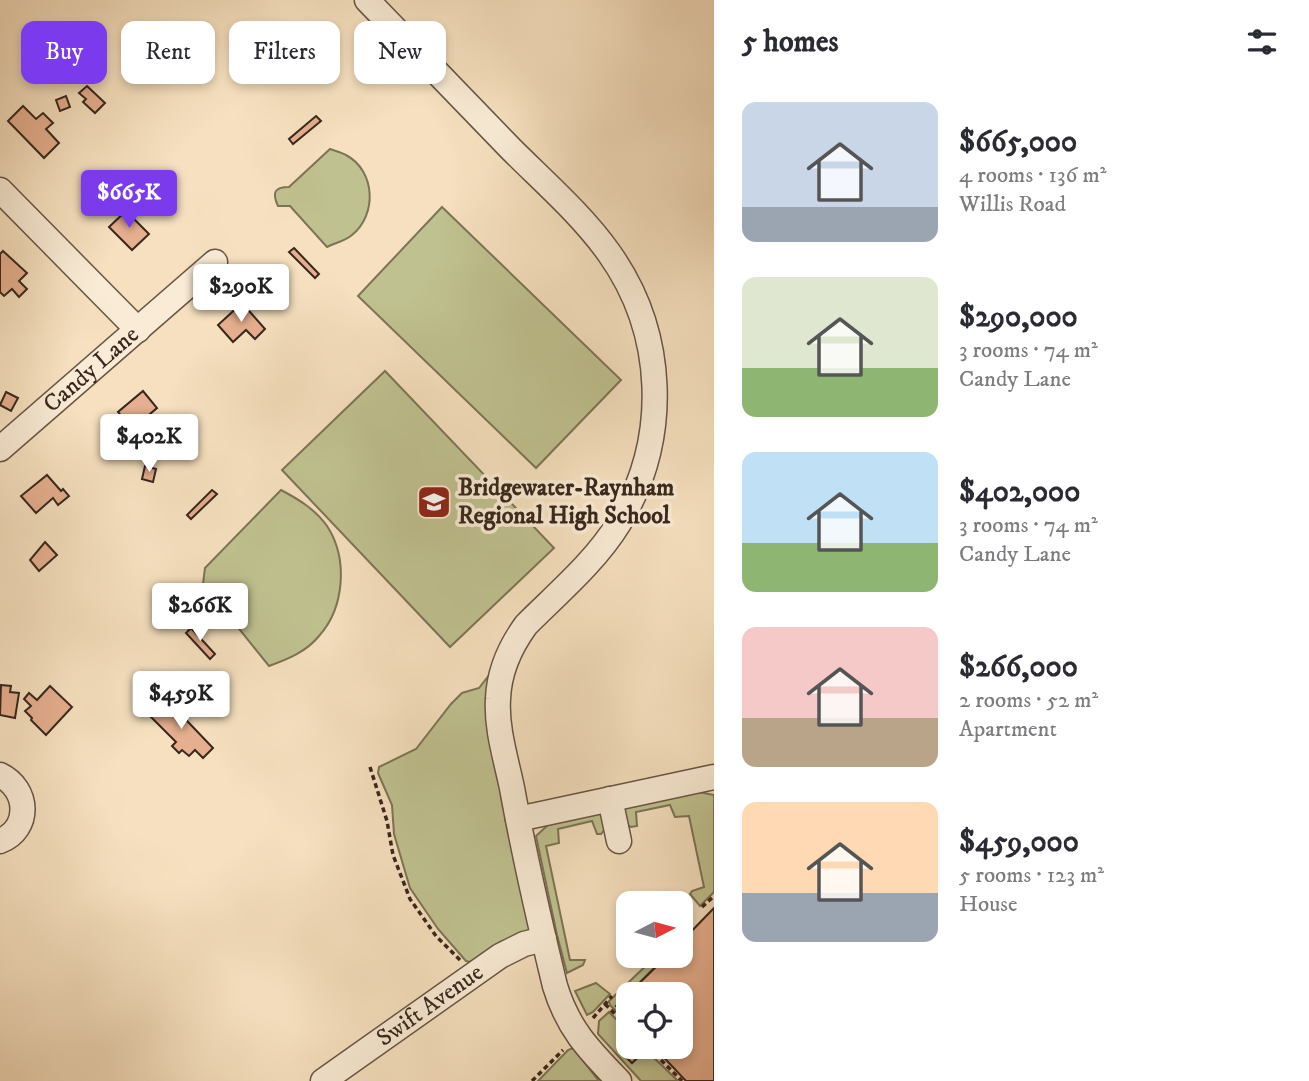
<!DOCTYPE html>
<meta charset="utf-8">
<style>
:root{--surface:#fff;--page:#f7f7f7;--text:#2b2b33;--muted:#7c7c81;--accent:#7c3aed}
body{margin:0;font-family:"IM FELL DW Pica",serif;background:var(--page);color:var(--text);height:100vh;display:flex;flex-direction:column;font-size:26px;white-space:nowrap}
*{box-sizing:border-box;margin:0}
p{font-size:23px;color:var(--muted)}
.icon{flex:none;width:38px;height:38px;fill:none;stroke:currentColor;stroke-width:2;stroke-linecap:round;stroke-linejoin:round}
.map{position:relative;flex:1;overflow:hidden}
.panel{display:flex;flex-direction:column;background:var(--surface);width:595px}
.panel>*{flex:none}
.guide{position:absolute;left:21px;top:21px;width:588px;height:63px;display:flex;gap:14px}
.needle{width:46px;rotate:84deg}
.controls{position:absolute;left:616px;top:891px;display:grid;gap:14px}
.controls a{display:grid;place-items:center;width:77px;height:77px;border-radius:14px;background:var(--surface);box-shadow:0 4px 10px #0003;font-size:35px}
.price{position:absolute;translate:-50% -60px;padding:0 16px;border-radius:7px;background:#fff;color:#222;font-size:23px;line-height:46px;filter:drop-shadow(0 2px 4px #0008)}
.price::after{content:'';position:absolute;left:50%;top:42px;width:21px;height:16px;margin-left:-10px;background:inherit;clip-path:polygon(0 0,100% 0,50% 100%)}
.price.current{background:var(--accent);color:#fff}
ul{padding:0;list-style:none}
li{display:flex;align-items:center;gap:21px;height:175px;padding:0 28px}
li span{display:grid;place-items:center;flex:none;width:196px;height:140px;border-radius:14px;color:#555}
li>.icon{margin-inline-start:auto}
span .icon{width:84px;height:84px;fill:#fffc;stroke-width:1}
li b{font-size:30px}
h2{display:flex;justify-content:space-between;align-items:center;height:84px;padding:0 28px;font-size:30px}
.chip{padding:0 24px;border-radius:14px;background:var(--surface);box-shadow:0 4px 10px #0003;font-size:24px;line-height:63px}
.chip.current{background:var(--accent);color:#fff}
main{display:flex;flex:1;min-height:0}
.map>svg:first-child{display:block}
</style>
<main>
<div class="map">
<svg width="714" height="1081" viewBox="0 0 714 1081">
<rect width="100%" height="100%" fill="#f6e0bf"/>
<filter id="stains"><feTurbulence type="fractalNoise" baseFrequency=".00286" numOctaves="4"/><feColorMatrix values="0 0 0 0 .2 0 0 0 0 .09 0 0 0 0 .02 0 0 0 .5 -.17"/></filter>
<radialGradient id="worn" r=".72"><stop offset=".6" stop-color="#630" stop-opacity="0"/><stop offset="1" stop-color="#630" stop-opacity=".3"/></radialGradient>
<g fill="#c0c190" stroke="#7c7456" stroke-width="2">
<path d="M330 149C335 151 341 152 346 155 376 171 377 215 352 235 345 241 335 243 327 247L290 206H278C272 193 274 187 289 187Z"/>
<polygon points="442,207 621,380 536,468 358,296"/>
<polygon points="385,371 554,548 450,647 282,470"/>
<path d="M281 490C298 499 315 509 327 526 348 558 345 607 319 636 306 652 288 659 269 666L203 584 205 568Z"/>
<polygon points="490,674 530,932 500,942 470,962 466,961 438,929 410,888 394,834 392,805 378,773 379,767 416,749 451,704 462,693 479,688"/>
<polygon points="699,792 714,795 714,892 700,906 690,894 692,891 704,887 689,816 675,817 670,805 636,812 637,826 631,827 626,824 624,810 626,807"/>
<polygon points="601,813 605,829 601,834 597,834 592,821 558,829 559,843 546,846 570,960 585,960 583,965 567,973 557,935 536,836 549,824"/>
<polygon points="653,959 658,964 617,1005 628,1017 628,1024 610,1005 609,1001"/>
<polygon points="596,983 610,994 593,1012 587,1015 575,991"/>
<polygon points="609,1012 628,1031 628,1046 634,1047 625,1056 632,1063 646,1050 678,1081 641,1081 598,1034 599,1021"/>
<polygon points="573,1048 599,1081 538,1081 568,1050"/>
</g>
<g fill="#e6af8f" stroke="#38271d" stroke-width="2">
<polygon points="87,86 105,103 95,113 83,102 86,99 79,93"/>
<polygon points="66,96 70,107 60,111 56,100"/>
<polygon points="23,106 36,119 43,113 53,123 46,129 59,143 44,158 8,121"/>
<polygon points="316,116 321,121 293,144 289,139"/>
<polygon points="126,211 149,234 132,250 109,227"/>
<polygon points="294,248 319,274 315,278 289,252"/>
<polygon points="3,251 27,273 19,281 27,289 19,297 12,289 4,296 0,292 0,254"/>
<polygon points="242,303 265,329 255,339 246,330 233,342 218,325"/>
<polygon points="143,391 157,408 132,429 118,412"/>
<polygon points="6,392 18,398 11,411 0,405"/>
<polygon points="145,466 156,469 153,482 142,479"/>
<polygon points="47,475 61,491 63,489 69,496 58,505 53,498 36,513 21,496"/>
<polygon points="212,490 217,494 191,519 187,515"/>
<polygon points="45,542 57,555 39,571 30,560"/>
<polygon points="191,628 215,654 210,659 186,633"/>
<polygon points="1,685 11,686 10,692 19,693 15,718 0,715"/>
<polygon points="50,686 72,707 46,735 31,720 32,718 25,711 31,706 24,699 29,693 37,700"/>
<polygon points="168,701 213,748 203,758 195,750 189,756 182,750 179,753 172,746 176,742 151,717"/>
<polygon points="714,908 714,1081 686,1081 653,1046 681,1046 681,994 628,994 628,1017 616,1006 667,956 681,956 681,942"/>
<polygon points="634,1046 650,1046 632,1063 625,1056"/>
</g>
<g fill="none" stroke-linecap="round" stroke-linejoin="round">
<g stroke="#685546" stroke-width="27">
<g id="minor">
<path d="M367 0C415 50 463 99 511 149 544 182 582 215 609 253 666 333 670 439 619 523 595 562 558 593 526 625 510 647 499 671 498 699 496 728 506 759 512 788 524 854 539 920 555 986 568 1029 589 1050 619 1081"/>
<polyline points="0,190 138,330"/>
<path id="s1" d="M0 449 215 262"/>
<path d="M0 775C29 789 31 829 0 841"/>
<polyline points="610,799 619,841"/>
<polyline points="518,819 714,777"/>
<path id="s2" d="M323 1081 500 956 524 944 544 939"/>
</g>
</g>
<g stroke="#38271d" stroke-width="3.5" stroke-dasharray="5 3.5" stroke-linecap="butt">
<polyline points="370,767 387,821 393,855 410,899 436,936 460,960"/>
<polyline points="702,907 714,896"/>
<polyline points="656,956 661,961"/>
<polyline points="605,1004 628,1027"/>
<polyline points="593,1018 612,996"/>
<polyline points="649,1048 682,1081"/>
<polyline points="532,1081 563,1050"/>
</g>
<use href="#minor" stroke="#f9ebd5" stroke-width="24"/>
</g>
<defs>
<g id="school-square" transform="scale(1.75)"><rect x="-9" y="-9" width="18" height="18" rx="4" fill="#8f2418" stroke="#f9ebd5"/><path d="M0-5L7-2L0 1L-7-2ZM-4 1L0 2.5L4 1V4Q0 6-4 4Z" fill="#fff"/></g>
</defs>
<g fill-rule="evenodd">
<use href="#school-square" x="434" y="502"/>
</g>
<g text-anchor="middle" dominant-baseline="central" stroke-width="7" stroke-linejoin="round" paint-order="stroke">
<g font-size="24" fill="#38271d" stroke="#f9ebd5">
<text stroke="none"><textPath href="#s1" startOffset="121">Candy Lane</textPath></text>
<text stroke="none"><textPath href="#s2" startOffset="131">Swift Avenue</textPath></text>
</g>
<g font-size="24" font-weight="bold" fill="#38271d" stroke="#f9ebd5" text-anchor="start">
<text x="458" y="488">Bridgewater-Raynham<tspan x="458" dy="28">Regional High School</tspan></text>
</g>
</g>
<rect width="100%" height="100%" filter="url(#stains)"/>
<rect width="100%" height="100%" fill="url(#worn)"/>
</svg>
<div class="controls">
<a><svg class="needle" viewBox="-14 -14 28 28"><path d="M0-13l5 13h-10z" fill="#e53935"/><path d="M0 13l5-13h-10z" fill="#7c7c81"/></svg></a>
<a><svg class="icon" aria-label="locate" viewBox="0 0 24 24"><circle cx="12" cy="12" r="6"/><path d="M12 2v4M12 18v4M2 12h4M18 12h4"/></svg></a>
</div>
<b class="price current" style="left:129px;top:230px">$665K</b>
<b class="price" style="left:241px;top:324px">$290K</b>
<b class="price" style="left:149px;top:474px">$402K</b>
<b class="price" style="left:200px;top:643px">$266K</b>
<b class="price" style="left:181px;top:731px">$459K</b>
<div class="guide">
<a class="chip current">Buy</a>
<a class="chip">Rent</a>
<a class="chip">Filters</a>
<a class="chip">New</a>
</div>
</div>
<section class="panel">
<h2>5 homes<svg class="icon" aria-label="filters" viewBox="0 0 24 24"><path d="M4 7h16M4 17h16"/><circle cx="9" cy="7" r="2"/><circle cx="15" cy="17" r="2"/></svg></h2>
<ul>
<li><span style="background:linear-gradient(#c9d6e8 75%,#9aa5b1 0)"><svg class="icon" aria-label="home" viewBox="0 0 24 24"><path d="M3 11l9-7 9 7M6 9v11h12V9"/></svg></span><div><b>$665,000</b><p>4 rooms · 136 m²</p><p>Willis Road</p></div></li>
<li><span style="background:linear-gradient(#dfe7d0 65%,#8fb573 0)"><svg class="icon" aria-label="home" viewBox="0 0 24 24"><path d="M3 11l9-7 9 7M6 9v11h12V9"/></svg></span><div><b>$290,000</b><p>3 rooms · 74 m²</p><p>Candy Lane</p></div></li>
<li><span style="background:linear-gradient(#bfe0f5 65%,#8fb573 0)"><svg class="icon" aria-label="home" viewBox="0 0 24 24"><path d="M3 11l9-7 9 7M6 9v11h12V9"/></svg></span><div><b>$402,000</b><p>3 rooms · 74 m²</p><p>Candy Lane</p></div></li>
<li><span style="background:linear-gradient(#f6c9c9 65%,#b9a48a 0)"><svg class="icon" aria-label="home" viewBox="0 0 24 24"><path d="M3 11l9-7 9 7M6 9v11h12V9"/></svg></span><div><b>$266,000</b><p>2 rooms · 52 m²</p><p>Apartment</p></div></li>
<li><span style="background:linear-gradient(#ffd9b3 65%,#9aa5b1 0)"><svg class="icon" aria-label="home" viewBox="0 0 24 24"><path d="M3 11l9-7 9 7M6 9v11h12V9"/></svg></span><div><b>$459,000</b><p>5 rooms · 123 m²</p><p>House</p></div></li>
</ul>
</section>
</main>
